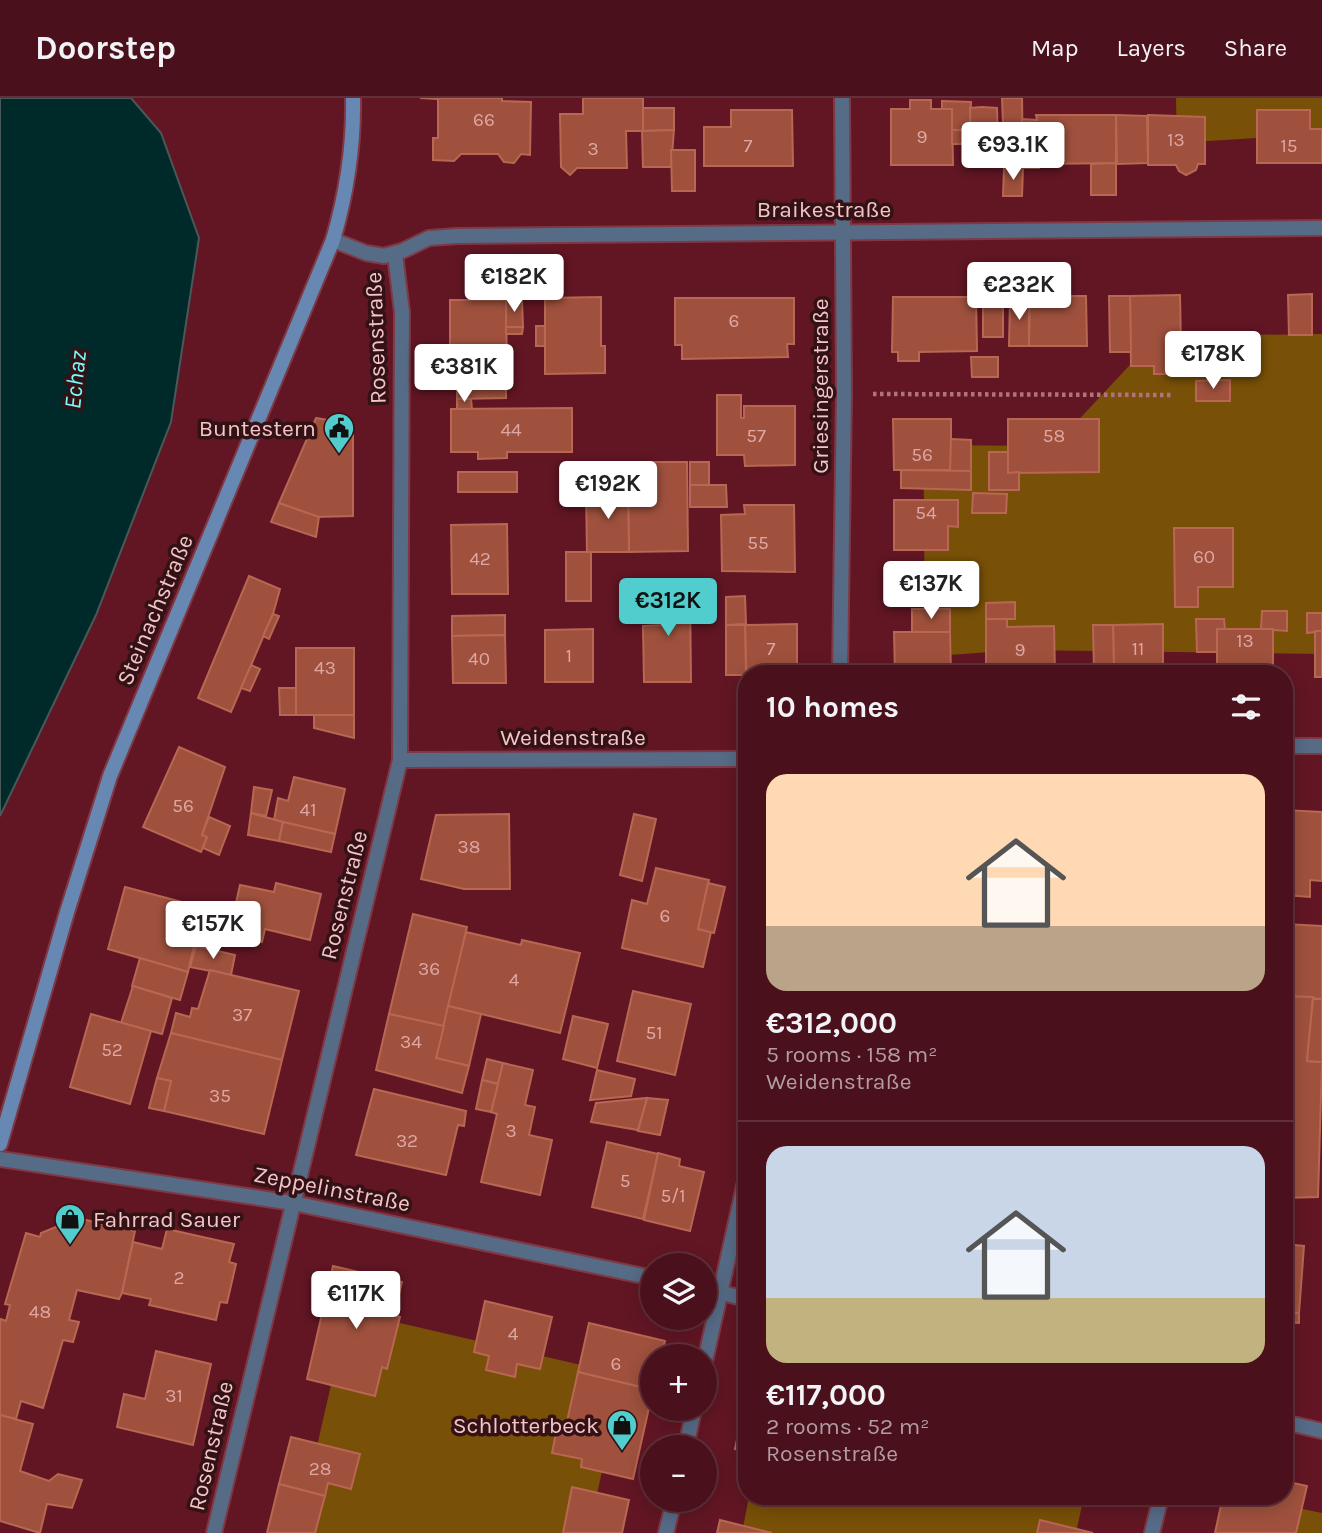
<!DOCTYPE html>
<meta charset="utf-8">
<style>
:root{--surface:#4a101b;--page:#511924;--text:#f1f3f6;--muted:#b29da3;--line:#61303a;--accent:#52cdcd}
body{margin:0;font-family:Karla,sans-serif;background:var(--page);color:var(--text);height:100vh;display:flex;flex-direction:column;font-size:26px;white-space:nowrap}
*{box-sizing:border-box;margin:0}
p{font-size:23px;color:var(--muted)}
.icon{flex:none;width:38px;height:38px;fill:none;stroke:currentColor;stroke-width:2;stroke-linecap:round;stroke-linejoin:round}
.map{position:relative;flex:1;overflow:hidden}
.panel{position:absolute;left:738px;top:567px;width:555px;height:840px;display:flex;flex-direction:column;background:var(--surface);border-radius:28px;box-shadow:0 4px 18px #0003,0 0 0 2px var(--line)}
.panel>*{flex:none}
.fabs{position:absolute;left:640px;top:1155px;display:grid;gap:14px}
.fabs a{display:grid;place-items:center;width:77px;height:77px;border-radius:50%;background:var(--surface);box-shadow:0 4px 18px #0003,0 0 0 2px var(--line);font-size:35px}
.price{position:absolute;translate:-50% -60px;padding:0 16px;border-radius:7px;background:#fff;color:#222;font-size:23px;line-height:46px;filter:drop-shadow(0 2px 4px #0008)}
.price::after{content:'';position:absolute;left:50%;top:42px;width:21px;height:16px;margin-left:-10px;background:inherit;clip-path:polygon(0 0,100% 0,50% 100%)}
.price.selected{background:var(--accent);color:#111}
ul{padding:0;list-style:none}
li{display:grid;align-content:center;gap:14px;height:371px;padding:0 28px}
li+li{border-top:2px solid var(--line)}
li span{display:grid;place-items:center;height:217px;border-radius:21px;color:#555}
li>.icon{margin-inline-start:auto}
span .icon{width:126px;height:126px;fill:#fffc;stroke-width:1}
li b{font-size:30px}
h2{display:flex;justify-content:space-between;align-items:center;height:84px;padding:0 28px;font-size:30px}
header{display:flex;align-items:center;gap:42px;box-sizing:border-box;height:98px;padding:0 35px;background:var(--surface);border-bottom:2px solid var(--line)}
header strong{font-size:33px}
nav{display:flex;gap:38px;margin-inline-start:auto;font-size:24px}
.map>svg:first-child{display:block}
</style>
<header>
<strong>Doorstep</strong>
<nav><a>Map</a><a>Layers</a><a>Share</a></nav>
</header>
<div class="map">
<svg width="1322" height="1435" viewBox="0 0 1322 1435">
<rect width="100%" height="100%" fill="#621624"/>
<g fill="#785007">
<polygon points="1176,0 1322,0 1322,36 1177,45"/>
<polygon points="1322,236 1322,556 1019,552 922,559 925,426 922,347 1054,348 1157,238"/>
<polygon points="348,1213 624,1277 588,1435 297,1435"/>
<polygon points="749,1398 1084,1398 1076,1435 742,1435"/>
<polygon points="1259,1402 1322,1415 1322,1435 1254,1435"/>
</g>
<polygon fill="#002a2a" stroke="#495859" stroke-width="2" points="0,0 131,0 161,35 199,140 171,324 96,517 0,718"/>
<g fill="#9f513d" stroke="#b86752" stroke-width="2">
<polygon points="420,0 502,0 502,3 531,4 530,57 521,56 514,65 504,64 498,56 461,56 454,63 433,62 433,40 438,40 438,1"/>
<polygon points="583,0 643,0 643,33 626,33 627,70 577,70 570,77 561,69 560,16 583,16"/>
<polygon points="1002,0 1022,0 1023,70 1004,71 1005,77"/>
<polygon points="910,2 931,2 931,11 952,11 953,67 891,67 891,11 910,11"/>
<polygon points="942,3 971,4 970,32 952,32 952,11 942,11"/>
<polygon points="982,9 997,10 998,45 971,46 970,10"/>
<polygon points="643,10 674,10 674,32 643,33"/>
<polygon points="731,12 792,12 793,68 704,68 704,29 731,29"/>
<polygon points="1257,12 1310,12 1310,31 1322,31 1322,65 1257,65"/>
<polygon points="1036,17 1116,17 1116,65 1039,66 1039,70 1023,70 1022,21 1037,22"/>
<polygon points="1116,17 1147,18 1148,65 1117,66"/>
<polygon points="1148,17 1205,19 1205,66 1198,66 1196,72 1186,77 1179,73 1176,67 1148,67"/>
<polygon points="674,32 671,69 643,69 642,33"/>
<polygon points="952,32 970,32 971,46 952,46"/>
<polygon points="671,52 695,52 695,93 672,93"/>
<polygon points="1116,65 1116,97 1091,97 1091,66"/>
<polygon points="1023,70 1022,98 1003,98 1004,71"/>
<polygon points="1312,196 1312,237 1289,237 1288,197"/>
<polygon points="1180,197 1181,249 1191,249 1191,276 1154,276 1154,268 1131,268 1130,198"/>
<polygon points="1030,198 1086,198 1087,248 1029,248"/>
<polygon points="1109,198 1130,198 1131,254 1110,254"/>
<polygon points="601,199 601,248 605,248 605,275 545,276 545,200"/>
<polygon points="893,199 976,199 977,253 919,254 919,263 898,263 898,254 892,254"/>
<rect x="983" y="199" width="20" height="40"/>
<polygon points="675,200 794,200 794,246 787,246 788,259 682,261 682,247 675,247"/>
<polygon points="1029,200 1029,248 1009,248 1010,201"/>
<polygon points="450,202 506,202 507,273 450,274"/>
<polygon points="506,202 522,202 523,229 506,229"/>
<rect x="536" y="228" width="9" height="20"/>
<polygon points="506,229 523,229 522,236 506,236"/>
<polygon points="971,259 998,259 998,279 972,279"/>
<polygon points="457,281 506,281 506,300 457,301"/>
<polygon points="1230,282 1230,303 1196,303 1196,283"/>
<polygon points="717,297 741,297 741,320 744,320 744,308 795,308 795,367 745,368 744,357 717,357"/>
<polygon points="457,301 471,301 472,311 457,311"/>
<polygon points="572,310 572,354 507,354 507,360 478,361 478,354 451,354 451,311"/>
<polygon points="316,320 353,326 353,418 315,419 279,405"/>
<polygon points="893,321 951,321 951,372 894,372"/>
<polygon points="1008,321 1099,321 1099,374 1008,375"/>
<polygon points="951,341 971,342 971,373 950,374"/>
<polygon points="989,354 1008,354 1008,375 1019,374 1019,392 989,392"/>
<polygon points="652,364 687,364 688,453 629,454 628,391 651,391"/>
<rect x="690" y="364" width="19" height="23"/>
<polygon points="901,372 971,373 971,392 901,390"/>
<rect x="458" y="374" width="59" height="20"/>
<polygon points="690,387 726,387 727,409 690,409"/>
<polygon points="586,391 628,391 629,454 587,454"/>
<polygon points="973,395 1007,396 1006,415 972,415"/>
<polygon points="894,402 958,402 958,429 948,428 948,452 894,452"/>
<polygon points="279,405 319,419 316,439 271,424"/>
<polygon points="744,407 794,407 795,474 722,473 721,417 745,416"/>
<polygon points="507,426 508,496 452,496 451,427"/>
<polygon points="1174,430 1233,430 1233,489 1198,489 1198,509 1175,509"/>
<rect x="566" y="454" width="25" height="49"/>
<polygon points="902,477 940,479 938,498 901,497"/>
<polygon points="249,478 280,491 273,516 231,614 198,600"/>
<polygon points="643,495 690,495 691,584 644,584 643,528 662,527 662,516 643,516"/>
<polygon points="745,498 746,526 726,527 726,499"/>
<polygon points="1015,504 1015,521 986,521 986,505"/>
<polygon points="912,511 950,511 950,534 912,535"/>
<polygon points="1262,513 1287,513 1287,533 1261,531"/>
<polygon points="1307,515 1322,515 1322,533 1307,535"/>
<polygon points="273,516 279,518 269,541 263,538"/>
<polygon points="505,517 505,537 452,538 452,518"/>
<polygon points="986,521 1007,521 1007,529 1054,528 1055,576 986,576"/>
<polygon points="1196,521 1224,521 1225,531 1217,531 1217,554 1197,554"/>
<polygon points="797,526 797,576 747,576 747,594 745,527"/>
<polygon points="1163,526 1163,576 1114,576 1113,527"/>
<polygon points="726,527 745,527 746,577 726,577"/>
<polygon points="1093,527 1113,527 1114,574 1094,574"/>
<polygon points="593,531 593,584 545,584 545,532"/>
<rect x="1217" y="531" width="56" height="45"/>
<rect x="1315" y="533" width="7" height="46"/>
<polygon points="894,534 950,534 951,576 895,576"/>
<polygon points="505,537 506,585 453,585 452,538"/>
<rect x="296" y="550" width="58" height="67"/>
<polygon points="251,567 260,571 250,593 241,590"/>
<polygon points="279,590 296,590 296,617 280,617"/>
<polygon points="314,617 354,617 354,640 314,630"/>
<polygon points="179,649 225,669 202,737 207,739 201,754 143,729"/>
<polygon points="294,679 345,691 335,736 274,722 278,700 288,703"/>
<polygon points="254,689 272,692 266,718 251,715"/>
<polygon points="1284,712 1322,714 1322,783 1310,782 1310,799 1284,797"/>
<polygon points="251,715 283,724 279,743 248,737"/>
<polygon points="509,716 510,791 464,791 421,781 436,717"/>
<polygon points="634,716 656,721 642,783 620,777"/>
<polygon points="209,719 230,728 219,757 203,750 207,739 202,737"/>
<polygon points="283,724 335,736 331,754 279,743"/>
<polygon points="656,770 709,782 698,831 711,834 703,869 622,850 632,802 647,806"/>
<polygon points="276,785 321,796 310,842 265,831 262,844 229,836 240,787 274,794"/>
<polygon points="708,785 725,789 714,835 698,831"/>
<polygon points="125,789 182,804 173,833 196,839 188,874 108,851"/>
<polygon points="413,816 467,829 444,928 389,916"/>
<polygon points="1284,826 1322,828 1322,901 1284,898"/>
<polygon points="466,834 521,847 522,842 580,855 560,935 448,908"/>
<polygon points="196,848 235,857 231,877 190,869"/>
<polygon points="140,860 188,874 180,902 132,888"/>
<polygon points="210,872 299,893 282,962 171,935 176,915 190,919 192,910 198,911"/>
<polygon points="133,888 172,900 162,936 121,925"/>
<polygon points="633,893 691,906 675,977 617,963"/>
<polygon points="1284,898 1313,899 1307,963 1322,964 1318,1099 1284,1100"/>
<polygon points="1313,901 1322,901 1322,964 1307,963"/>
<polygon points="448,908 481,916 469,968 436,960"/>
<polygon points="91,916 151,933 130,1006 70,989"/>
<polygon points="389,916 444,928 436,960 469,968 462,995 376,972"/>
<polygon points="573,918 608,926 597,970 563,961"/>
<polygon points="171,935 282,962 264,1036 164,1013 171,983 157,980"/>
<polygon points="487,961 503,965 498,986 482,982"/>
<polygon points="503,965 533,972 525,1007 535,1009 529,1037 552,1042 540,1097 481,1084 497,1016 491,1014"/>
<polygon points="597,972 635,981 631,998 590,1002"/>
<polygon points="157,980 171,983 164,1013 149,1010"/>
<polygon points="482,982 498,986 491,1014 476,1011"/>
<polygon points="374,991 466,1013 464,1028 458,1027 446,1077 356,1057"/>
<polygon points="647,1000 668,1002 660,1037 638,1033"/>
<polygon points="647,1000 638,1032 591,1024 596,1005"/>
<polygon points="607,1044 658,1056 643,1121 592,1109"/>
<polygon points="658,1055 680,1061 679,1068 704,1074 690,1133 644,1122"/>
<polygon points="64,1117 135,1133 122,1195 119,1201 77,1192 69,1222 79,1224 73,1244 63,1242 43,1310 21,1303 16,1321 0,1317 0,1224 1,1221 6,1223 10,1207 5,1206 26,1135 40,1139 41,1135 61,1127"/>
<polygon points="167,1131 234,1146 229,1164 236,1166 227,1205 220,1204 216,1222 149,1207 151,1201 122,1195 133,1144 162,1151"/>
<polygon points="1284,1146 1304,1148 1299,1215 1284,1214"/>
<polygon points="333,1168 402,1184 394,1217 400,1219 387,1271 382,1269 375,1298 307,1281"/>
<polygon points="485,1203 552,1219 540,1271 517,1266 515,1279 486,1272 489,1258 474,1254"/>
<polygon points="1284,1214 1299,1215 1299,1225 1284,1224"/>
<polygon points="589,1225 665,1243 661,1258 653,1258 653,1292 578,1274"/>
<polygon points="156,1253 211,1266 193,1347 117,1329 124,1296 145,1301"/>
<polygon points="578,1274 653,1292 633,1381 581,1369 582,1361 552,1355 557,1330 565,1332"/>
<polygon points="747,1294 747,1354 735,1351"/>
<polygon points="0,1317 33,1326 20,1373 49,1383 58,1376 82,1382 72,1410 47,1406 40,1435 0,1423"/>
<polygon points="291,1339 360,1356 351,1391 328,1385 325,1398 279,1386"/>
<polygon points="1284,1383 1307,1388 1296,1435 1215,1435 1223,1398 1284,1398"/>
<polygon points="279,1386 325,1398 315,1435 267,1435"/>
<polygon points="572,1389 629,1402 622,1435 563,1435"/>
<polygon points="720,1422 772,1435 717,1435"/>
<polygon points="1040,1422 1093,1435 1037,1435"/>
</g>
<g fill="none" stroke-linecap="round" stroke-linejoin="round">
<g stroke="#7f3945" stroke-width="18">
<g id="minor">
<polyline points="333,142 366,155 384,158 402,153 429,140 457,138 1322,130"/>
<polyline points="840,576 844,296 842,0"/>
<polyline points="1284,648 1322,648"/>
<polyline points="400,662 747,661"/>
<polyline points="0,1061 293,1105 653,1180"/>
<polyline points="705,1191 747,1201"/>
<polyline points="705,1263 747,1075"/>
<polyline points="1284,1324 1322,1333"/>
<polyline points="686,1349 694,1311"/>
<polyline points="214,1435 400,662 402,214 395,156"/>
<polyline points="666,1435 674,1402"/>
<polyline points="1152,1435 1161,1398"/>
</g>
</g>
<g stroke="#7f3945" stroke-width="18">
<path id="secondary" d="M0 1046 67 814 110 678 333 142C347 94 354 50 353 0"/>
</g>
<polyline stroke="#b0737b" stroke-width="4.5" stroke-dasharray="3.5 3.5" stroke-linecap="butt" points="873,296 1172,297"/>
<use href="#minor" stroke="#566b86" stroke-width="14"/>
<use href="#secondary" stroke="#6788b2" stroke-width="14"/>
</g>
<defs>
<g id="civic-pin" transform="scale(1.575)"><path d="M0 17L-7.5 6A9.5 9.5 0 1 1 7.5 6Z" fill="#52cdcd" stroke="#331216"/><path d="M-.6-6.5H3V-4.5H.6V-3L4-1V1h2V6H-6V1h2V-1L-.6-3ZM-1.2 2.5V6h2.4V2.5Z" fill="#111"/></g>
<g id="shop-pin" transform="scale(1.575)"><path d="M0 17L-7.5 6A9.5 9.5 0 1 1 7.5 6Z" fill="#52cdcd" stroke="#331216"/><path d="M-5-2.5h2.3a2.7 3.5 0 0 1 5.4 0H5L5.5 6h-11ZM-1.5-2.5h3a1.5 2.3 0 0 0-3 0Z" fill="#111"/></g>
</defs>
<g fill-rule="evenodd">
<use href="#civic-pin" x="339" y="330"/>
<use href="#shop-pin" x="70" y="1121"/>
<use href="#shop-pin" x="622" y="1327"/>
</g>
<g text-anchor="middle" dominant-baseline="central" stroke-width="7" stroke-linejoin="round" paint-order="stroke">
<g font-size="19" fill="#dfa7a4">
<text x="484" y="22">66</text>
<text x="922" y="39">9</text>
<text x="1176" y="42">13</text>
<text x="748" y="48">7</text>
<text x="1289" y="48">15</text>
<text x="593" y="51">3</text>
<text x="734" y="223">6</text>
<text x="511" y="332">44</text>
<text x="756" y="338">57</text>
<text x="1054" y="338">58</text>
<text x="922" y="357">56</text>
<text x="926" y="415">54</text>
<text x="758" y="445">55</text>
<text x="1204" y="459">60</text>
<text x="480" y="461">42</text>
<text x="1245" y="543">13</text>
<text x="771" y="551">7</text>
<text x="1138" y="551">11</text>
<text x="1020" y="552">9</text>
<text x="569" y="558">1</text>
<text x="479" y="561">40</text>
<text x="325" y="570">43</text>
<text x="183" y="708">56</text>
<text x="308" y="712">41</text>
<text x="469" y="749">38</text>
<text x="665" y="818">6</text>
<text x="429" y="871">36</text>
<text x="514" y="882">4</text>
<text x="242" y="917">37</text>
<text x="654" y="935">51</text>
<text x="411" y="944">34</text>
<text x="112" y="952">52</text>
<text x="220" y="998">35</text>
<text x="511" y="1033">3</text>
<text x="407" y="1043">32</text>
<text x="625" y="1083">5</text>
<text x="673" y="1098">5/1</text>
<text x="179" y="1180">2</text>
<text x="40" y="1214">48</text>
<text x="513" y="1236">4</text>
<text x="616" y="1266">6</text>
<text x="174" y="1298">31</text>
<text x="320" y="1371">28</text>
</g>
<g font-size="23" fill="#f4c4c7" stroke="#331216">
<text x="824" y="111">Braikestraße</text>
<text transform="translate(376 240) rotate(-92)">Rosenstraße</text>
<text transform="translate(820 288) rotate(-90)">Griesingerstraße</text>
<text transform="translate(155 512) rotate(-67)">Steinachstraße</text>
<text x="573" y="639">Weidenstraße</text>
<text transform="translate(344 797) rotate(-76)">Rosenstraße</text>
<text transform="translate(332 1091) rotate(11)">Zeppelinstraße</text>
<text transform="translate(211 1348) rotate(-77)">Rosenstraße</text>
</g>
<g font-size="23" fill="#f4c4c7" stroke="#331216" text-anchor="end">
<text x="316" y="330">Buntestern</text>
<text x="93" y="1121" text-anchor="start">Fahrrad Sauer</text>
<text x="599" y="1327">Schlotterbeck</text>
</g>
<g font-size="24" font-style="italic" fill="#77fbfb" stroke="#331216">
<text transform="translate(75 282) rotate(-84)">Echaz</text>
</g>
</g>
</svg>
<div class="fabs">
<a><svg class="icon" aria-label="layers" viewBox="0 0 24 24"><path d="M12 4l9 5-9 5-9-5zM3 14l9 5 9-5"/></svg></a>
<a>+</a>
<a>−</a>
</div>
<b class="price" style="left:1013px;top:84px">€93.1K</b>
<b class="price" style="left:514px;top:216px">€182K</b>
<b class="price" style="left:1019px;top:224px">€232K</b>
<b class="price" style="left:1213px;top:293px">€178K</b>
<b class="price" style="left:464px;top:306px">€381K</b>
<b class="price" style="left:608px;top:423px">€192K</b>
<b class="price" style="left:931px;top:523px">€137K</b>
<b class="price selected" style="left:668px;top:540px">€312K</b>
<b class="price" style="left:213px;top:863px">€157K</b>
<b class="price" style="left:356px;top:1233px">€117K</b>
<section class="panel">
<h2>10 homes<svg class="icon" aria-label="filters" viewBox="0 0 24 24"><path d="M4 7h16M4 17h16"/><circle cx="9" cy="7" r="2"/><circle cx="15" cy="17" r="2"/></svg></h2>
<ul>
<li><span style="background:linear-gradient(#ffd9b3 70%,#b9a48a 0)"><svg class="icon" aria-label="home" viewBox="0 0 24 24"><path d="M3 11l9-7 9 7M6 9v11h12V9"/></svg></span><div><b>€312,000</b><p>5 rooms · 158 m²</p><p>Weidenstraße</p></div></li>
<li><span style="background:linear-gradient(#c9d6e8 70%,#c2b280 0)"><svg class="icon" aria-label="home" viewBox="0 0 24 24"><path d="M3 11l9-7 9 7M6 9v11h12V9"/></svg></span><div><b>€117,000</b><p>2 rooms · 52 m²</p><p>Rosenstraße</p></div></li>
</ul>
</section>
</div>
